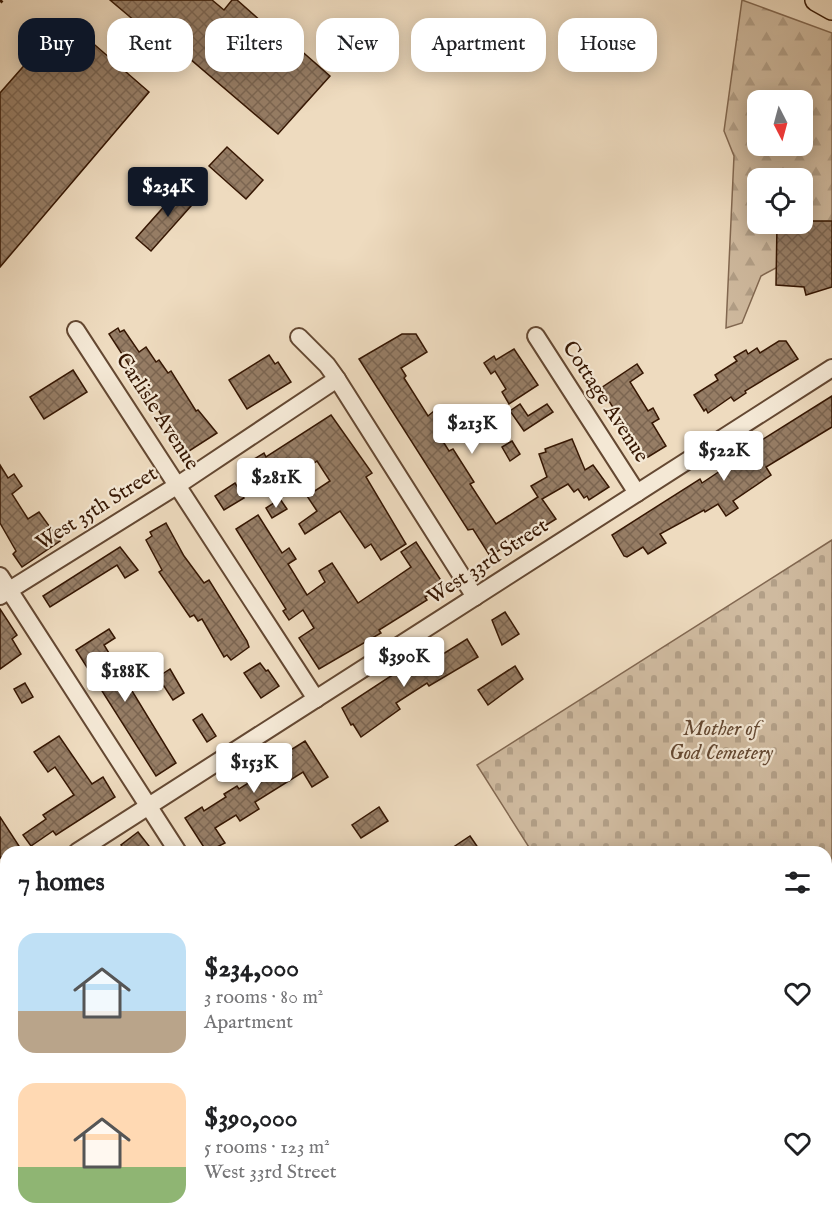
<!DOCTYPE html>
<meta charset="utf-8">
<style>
:root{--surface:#fff;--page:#f6f6f6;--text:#202124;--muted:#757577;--accent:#111827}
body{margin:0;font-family:"IM FELL English",serif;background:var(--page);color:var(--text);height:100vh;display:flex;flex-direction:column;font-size:22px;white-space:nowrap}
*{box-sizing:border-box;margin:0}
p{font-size:20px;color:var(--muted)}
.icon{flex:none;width:33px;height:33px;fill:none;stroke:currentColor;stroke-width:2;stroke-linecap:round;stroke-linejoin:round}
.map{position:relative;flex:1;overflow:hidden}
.panel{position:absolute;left:0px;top:846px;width:832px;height:386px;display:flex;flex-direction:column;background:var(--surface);border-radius:18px 18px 0 0;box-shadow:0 3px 15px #0003}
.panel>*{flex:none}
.hud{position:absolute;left:18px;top:18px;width:796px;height:54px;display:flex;gap:12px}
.needle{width:39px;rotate:174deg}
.buttons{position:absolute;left:747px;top:90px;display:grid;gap:12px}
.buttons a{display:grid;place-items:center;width:66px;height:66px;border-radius:12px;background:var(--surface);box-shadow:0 3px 15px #0003;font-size:30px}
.price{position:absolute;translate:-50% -51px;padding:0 14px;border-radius:6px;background:#fff;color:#222;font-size:20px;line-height:39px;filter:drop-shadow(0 2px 3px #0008)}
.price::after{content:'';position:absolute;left:50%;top:36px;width:18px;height:14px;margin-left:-9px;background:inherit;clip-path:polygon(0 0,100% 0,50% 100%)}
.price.active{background:var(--accent);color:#fff}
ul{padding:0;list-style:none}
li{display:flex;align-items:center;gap:18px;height:150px;padding:0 18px}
li span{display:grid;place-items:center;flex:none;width:168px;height:120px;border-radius:18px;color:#555}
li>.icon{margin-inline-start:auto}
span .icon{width:72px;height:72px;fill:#fffc;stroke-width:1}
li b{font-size:26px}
h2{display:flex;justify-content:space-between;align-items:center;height:72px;padding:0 18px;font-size:26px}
.chip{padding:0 21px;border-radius:18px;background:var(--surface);box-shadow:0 3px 15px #0003;font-size:21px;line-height:54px}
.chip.active{background:var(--accent);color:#fff}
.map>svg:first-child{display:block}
</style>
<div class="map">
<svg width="832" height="1231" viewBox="0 0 832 1231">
<defs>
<pattern id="forest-firs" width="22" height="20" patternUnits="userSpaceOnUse" patternTransform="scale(1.5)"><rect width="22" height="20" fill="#cfba9f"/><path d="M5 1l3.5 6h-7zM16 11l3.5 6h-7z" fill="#b29f87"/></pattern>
<pattern id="cemetery-stones" width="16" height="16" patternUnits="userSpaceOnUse" patternTransform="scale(1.5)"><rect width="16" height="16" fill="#cfba9f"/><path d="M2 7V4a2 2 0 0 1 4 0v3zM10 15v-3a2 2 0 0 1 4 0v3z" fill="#b29f87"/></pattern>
<pattern id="building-cross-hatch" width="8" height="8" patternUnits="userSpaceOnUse" patternTransform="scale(1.5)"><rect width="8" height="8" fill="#967d65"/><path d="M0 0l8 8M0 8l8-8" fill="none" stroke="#7b6551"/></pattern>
</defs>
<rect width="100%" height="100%" fill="#eedbbf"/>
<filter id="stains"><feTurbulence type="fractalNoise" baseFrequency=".00333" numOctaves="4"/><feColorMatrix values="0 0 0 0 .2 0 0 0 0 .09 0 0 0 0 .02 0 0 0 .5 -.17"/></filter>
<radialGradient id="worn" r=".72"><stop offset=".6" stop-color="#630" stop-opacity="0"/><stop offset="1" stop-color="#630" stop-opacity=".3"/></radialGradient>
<path fill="url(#forest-firs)" stroke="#826851" stroke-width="1.5" fill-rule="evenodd" d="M742 0 832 33V238L761 276 742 323 726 328 734 156 724 131ZM758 100H802V146H758ZM758 178H802V224H758Z"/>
<polygon fill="url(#cemetery-stones)" stroke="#826851" stroke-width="1.5" points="832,540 832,1231 421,1231 418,1226 826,1226 826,852 532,852 477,765"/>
<g fill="url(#building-cross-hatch)" stroke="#361703" stroke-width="1.5">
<polygon points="110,0 212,0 224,10 232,0 237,0 279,37 282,34 330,76 278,134 163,36 153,45 138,32 142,27"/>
<polygon points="65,19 149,92 0,267 0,93"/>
<polygon points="227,147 263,180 246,199 209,166"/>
<polygon points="184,184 199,197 151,251 136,238"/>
<polygon points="802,221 832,221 832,287 806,295 804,287 776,285 777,224 802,224"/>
<polygon points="118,328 120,332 124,330 139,352 146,347 156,362 159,360 168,373 171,371 196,411 198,410 217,433 186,453 109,334"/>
<polygon points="402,334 416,334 427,352 401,368 406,376 404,378 428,416 434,411 437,415 444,427 437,432 449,451 453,449 474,482 470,484 496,524 538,497 531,486 547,477 539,454 546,452 545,449 572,439 585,470 593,465 609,487 589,500 587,496 584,498 578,489 574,492 568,484 542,499 556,519 511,547 509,544 490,556 473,529 468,530 359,359"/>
<polygon points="779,341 786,341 798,359 745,391 746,393 734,401 731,397 708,413 706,409 704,411 694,395 718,380 715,375 737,361 734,357 746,350 748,354 757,348 760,353"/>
<polygon points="514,349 538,385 509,404 502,392 506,389 495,371 491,374 484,363 494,356 496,360"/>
<polygon points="269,355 275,364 278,362 291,382 247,409 229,380"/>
<polygon points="637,364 643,373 630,382 648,411 653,408 659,419 652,423 666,446 648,457 644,458 601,388"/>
<polygon points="73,370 87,392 44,419 30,397"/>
<polygon points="832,396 832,427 766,467 771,475 733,501 738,508 726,516 718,504 705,512 704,510 660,534 666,543 648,554 643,547 627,557 624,556 612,535 700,479 702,483 720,471 719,467"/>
<polygon points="520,404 528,416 547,404 553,412 524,431 510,411"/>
<polygon points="331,415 372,473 366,477 406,544 381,560 371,544 365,548 340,511 305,534 299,524 317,511 307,496 330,481 317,461 292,477 288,471 271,485 254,459 264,453 266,457"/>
<polygon points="512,441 520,454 510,461 502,447"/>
<polygon points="0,465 8,478 14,474 22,486 12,494 28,519 39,512 60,541 22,567 13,554 16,551 0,523"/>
<polygon points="235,483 244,498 224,510 215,496"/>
<polygon points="280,499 287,509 272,518 266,508"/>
<polygon points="258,515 282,553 289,548 296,559 288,564 307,595 325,582 319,571 332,563 358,603 411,567 401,552 416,542 444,585 425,597 427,600 379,630 381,633 319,669 299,638 314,628 303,610 289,620 283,611 286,609 236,529"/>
<polygon points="166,523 184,556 204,583 209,580 247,641 249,647 231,660 227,655 224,657 202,619 198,621 194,615 190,617 159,572 162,570 146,540 152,536 150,532"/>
<polygon points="120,547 138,570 125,578 117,565 50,607 43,596"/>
<polygon points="0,609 17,635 12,639 21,654 0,669"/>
<polygon points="505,612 519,634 502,645 492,620"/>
<polygon points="109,629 115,638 104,645 176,763 156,776 76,650"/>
<polygon points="467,639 478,657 429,686 427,683 396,703 400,709 361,737 353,724 351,725 342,708 403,668 406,673 428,659 430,661 435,659"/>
<polygon points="260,663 266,671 268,670 279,686 261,698 244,673"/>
<polygon points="515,666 523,679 488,705 478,690"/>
<polygon points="170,669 184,693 173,700 158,677"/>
<polygon points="25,683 33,697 22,703 14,689"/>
<polygon points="202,714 216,736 207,742 193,720"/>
<polygon points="59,736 92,784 103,777 115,797 56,835 53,831 31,846 23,835 46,819 43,815 74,795 55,767 48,772 34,752"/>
<polygon points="305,741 328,777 312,787 303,772 255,802 259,809 240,821 236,815 215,828 225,843 207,852 185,818 202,807 204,811 226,797 224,794 237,786 239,789 261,775 258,771 271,762 274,766 292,755 289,751"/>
<polygon points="379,807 388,821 361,838 352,825"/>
<polygon points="0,817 19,846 0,858"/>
<polygon points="138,832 149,846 141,852 126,852 121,845"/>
<polygon points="470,836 481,852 446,852"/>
</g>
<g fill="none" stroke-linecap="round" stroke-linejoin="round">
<g stroke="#644832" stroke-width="20">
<g id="minor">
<polyline points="76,330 316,699"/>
<polyline points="536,336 637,493"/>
<polyline points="299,337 327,365 337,379 475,597"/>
<polyline points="0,576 178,852"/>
<polyline points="0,596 178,485 337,379"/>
<polyline points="77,852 832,368"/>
<polyline points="0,902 6,898"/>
<polyline points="0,940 6,949"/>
<polyline points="0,1211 6,1207"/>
<polyline points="52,1226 52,1231"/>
<polyline points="106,1226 196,1231"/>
<polyline points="418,1226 421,1231"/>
</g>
</g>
<g stroke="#361703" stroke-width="24">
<polyline id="major" points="816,0 832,9"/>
</g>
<use href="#minor" stroke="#f4e8d5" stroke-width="16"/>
<use href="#major" stroke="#eedbbf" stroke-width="21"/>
<polyline stroke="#361703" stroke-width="4" stroke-dasharray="10 10" stroke-linecap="butt" points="0,2 2,0"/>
</g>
<g text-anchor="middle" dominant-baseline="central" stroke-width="4.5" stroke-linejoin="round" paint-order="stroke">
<g font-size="21" fill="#361703" stroke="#f4e8d5">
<text transform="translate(605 402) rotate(57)">Cottage Avenue</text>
<text transform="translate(157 412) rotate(57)">Carlisle Avenue</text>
<text transform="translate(97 509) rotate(-32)">West 35th Street</text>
<text transform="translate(488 562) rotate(-33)">West 33rd Street</text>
</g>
<g font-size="21" font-style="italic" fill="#644832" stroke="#f4e8d5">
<text x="721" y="729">Mother of<tspan x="721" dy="24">God Cemetery</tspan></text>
</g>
</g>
<rect width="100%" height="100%" filter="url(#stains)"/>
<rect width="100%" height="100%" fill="url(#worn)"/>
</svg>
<div class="buttons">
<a><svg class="needle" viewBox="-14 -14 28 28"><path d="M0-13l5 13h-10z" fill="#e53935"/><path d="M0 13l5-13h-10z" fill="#757577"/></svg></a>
<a><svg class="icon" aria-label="locate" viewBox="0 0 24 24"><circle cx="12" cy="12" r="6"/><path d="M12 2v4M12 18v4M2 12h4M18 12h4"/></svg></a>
</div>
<b class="price active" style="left:168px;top:218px">$234K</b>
<b class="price" style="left:472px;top:455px">$213K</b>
<b class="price" style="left:724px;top:482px">$522K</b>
<b class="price" style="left:276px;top:509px">$281K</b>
<b class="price" style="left:404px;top:688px">$390K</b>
<b class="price" style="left:125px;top:703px">$188K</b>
<b class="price" style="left:254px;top:794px">$153K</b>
<div class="hud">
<a class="chip active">Buy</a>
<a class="chip">Rent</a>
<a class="chip">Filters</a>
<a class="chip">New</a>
<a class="chip">Apartment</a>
<a class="chip">House</a>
</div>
<section class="panel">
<h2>7 homes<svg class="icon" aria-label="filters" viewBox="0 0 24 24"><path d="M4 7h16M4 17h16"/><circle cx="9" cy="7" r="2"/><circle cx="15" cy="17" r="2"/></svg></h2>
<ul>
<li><span style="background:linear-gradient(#bfe0f5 65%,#b9a48a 0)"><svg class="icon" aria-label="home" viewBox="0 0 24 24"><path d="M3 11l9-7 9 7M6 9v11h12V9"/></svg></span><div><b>$234,000</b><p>3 rooms · 80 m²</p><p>Apartment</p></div><svg class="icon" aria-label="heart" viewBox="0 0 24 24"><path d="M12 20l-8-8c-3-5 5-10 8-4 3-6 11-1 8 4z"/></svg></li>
<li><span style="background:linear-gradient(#ffd9b3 70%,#8fb573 0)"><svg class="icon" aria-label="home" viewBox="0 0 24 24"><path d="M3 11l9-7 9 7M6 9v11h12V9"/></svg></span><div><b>$390,000</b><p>5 rooms · 123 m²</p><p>West 33rd Street</p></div><svg class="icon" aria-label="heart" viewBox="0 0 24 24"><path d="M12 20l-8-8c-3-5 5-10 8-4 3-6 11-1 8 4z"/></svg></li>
</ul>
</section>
</div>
